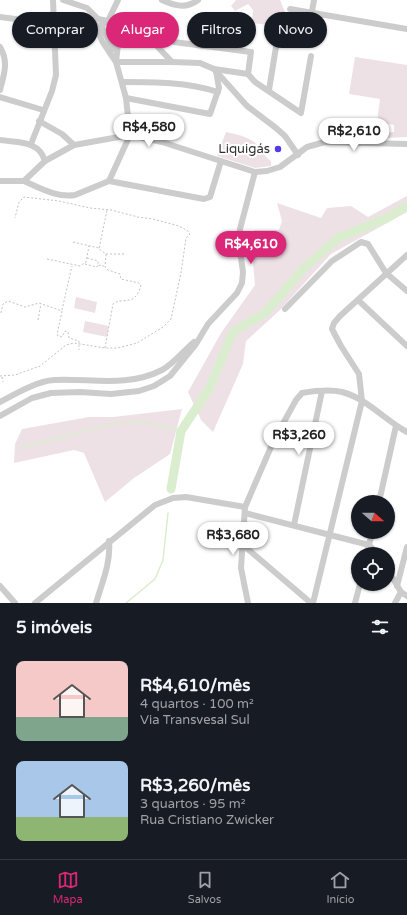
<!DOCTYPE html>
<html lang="pt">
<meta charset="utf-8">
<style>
:root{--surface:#171b24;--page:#20242c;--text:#f1f3f6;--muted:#9ea1a6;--line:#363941;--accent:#db2777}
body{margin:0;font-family:"Varela Round",sans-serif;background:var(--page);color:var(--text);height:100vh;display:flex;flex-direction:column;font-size:15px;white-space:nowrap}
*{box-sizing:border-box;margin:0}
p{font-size:13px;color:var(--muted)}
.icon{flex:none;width:22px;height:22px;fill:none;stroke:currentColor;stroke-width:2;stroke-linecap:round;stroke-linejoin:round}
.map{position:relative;height:603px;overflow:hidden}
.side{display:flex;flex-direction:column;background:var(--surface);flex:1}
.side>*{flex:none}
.guide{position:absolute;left:12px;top:12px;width:383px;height:36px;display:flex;gap:8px}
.needle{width:26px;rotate:110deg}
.fabs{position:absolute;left:351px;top:495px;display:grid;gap:8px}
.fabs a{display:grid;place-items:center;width:44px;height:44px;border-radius:50%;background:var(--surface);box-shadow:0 1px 3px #0004;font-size:20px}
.price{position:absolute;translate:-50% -34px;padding:0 9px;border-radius:14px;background:#fff;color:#222;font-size:13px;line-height:26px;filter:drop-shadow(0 1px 2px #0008)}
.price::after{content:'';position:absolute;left:50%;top:24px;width:12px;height:9px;margin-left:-6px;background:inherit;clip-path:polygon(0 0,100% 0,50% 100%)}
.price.selected{background:var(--accent);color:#fff}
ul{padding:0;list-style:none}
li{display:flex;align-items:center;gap:12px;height:100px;padding:0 16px}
li span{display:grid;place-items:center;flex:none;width:112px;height:80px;border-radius:8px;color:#555}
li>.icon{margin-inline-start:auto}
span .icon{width:48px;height:48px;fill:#fffc;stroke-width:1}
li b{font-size:17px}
h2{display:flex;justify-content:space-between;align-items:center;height:48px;padding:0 16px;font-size:17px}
.chip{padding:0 14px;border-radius:18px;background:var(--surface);box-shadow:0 1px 3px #0004;font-size:14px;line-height:36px}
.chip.selected{background:var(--accent);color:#fff}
.tabs{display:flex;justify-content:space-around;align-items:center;height:56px;border-top:1px solid var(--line);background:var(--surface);font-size:11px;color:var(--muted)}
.tabs a{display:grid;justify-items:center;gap:2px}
.tabs .selected{color:var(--accent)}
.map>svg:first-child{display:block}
</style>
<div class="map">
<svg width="407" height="603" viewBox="0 0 407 603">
<rect width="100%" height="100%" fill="#fff"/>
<g fill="#eee1e5">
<polygon points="236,0 280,0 286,14 283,24 277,26 252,23 253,10 248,4 235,11 231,6"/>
<polygon points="355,57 407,65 407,137 385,138 385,133 394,132 394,125 377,122 380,99 349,94"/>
<path d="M226 132C234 134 247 136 254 142 261 147 263 156 271 161V166L255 168 217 156Z"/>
<polygon points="407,196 407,212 331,254 279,311 246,341 243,364 213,432 201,420 188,392 221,333 255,285 253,263 254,230 279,230 282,221 277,203 321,218 327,208 351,206 368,217"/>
<polygon points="76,297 97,302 95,313 74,308"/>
<polygon points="85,321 109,326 107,337 83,332"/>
<polygon points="182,409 170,454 134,478 105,502 84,453 74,450 14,463 15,444 22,429 89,417 113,417"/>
</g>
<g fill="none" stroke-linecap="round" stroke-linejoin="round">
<g stroke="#daedce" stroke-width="1.5">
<polyline points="21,448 111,424 146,422 181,431"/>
<polyline points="126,603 155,579 163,560 168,513"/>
</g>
<polyline stroke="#daedce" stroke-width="9" points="171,489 181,431 209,389 233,332 265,313 303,269 338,238 387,218 407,206"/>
<g stroke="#c2c2c2" stroke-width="1" stroke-dasharray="2 2" stroke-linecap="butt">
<polyline points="73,242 99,248"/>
<polyline points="106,254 125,254"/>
<polyline points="87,258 98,261 98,265 104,266"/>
<polyline points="47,259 80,266 86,262 89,246"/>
<polyline points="85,264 97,267 98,265"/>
<polyline points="62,310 72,266"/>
<polyline points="1,313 3,304 8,301 25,307 39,303 62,311 57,335 62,337 65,331 68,332 69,338 79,341 79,350"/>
<polyline points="38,320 41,304"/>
<path d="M105 348 113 304C123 296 135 308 141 285L139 283 121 279 120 274 108 270 105 267 106 254 99 249 107 210"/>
<polyline points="0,376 15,375 40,366 66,345 74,343 105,348 118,348 137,343 163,327 171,319 181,273 186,238 190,234 188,231 179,226 153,219 138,217 111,210 90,208 59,201 24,197 19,202 15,218"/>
<polyline points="2,377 3,382"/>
</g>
<g stroke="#ccc" stroke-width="6">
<polyline points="63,0 87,8 98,19 108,21 120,27 116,62 172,62 200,63 214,69 247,106 276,128 285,136 298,155"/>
<path d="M162 0C175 6 186 9 198 0"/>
<polyline points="290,9 407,29"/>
<polyline points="92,15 102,41 116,62 126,98 130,135 109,181"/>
<polyline points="0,17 54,24"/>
<polyline points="141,24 155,44 172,62"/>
<polyline points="101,25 113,49"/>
<polyline points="96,28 108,21 118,0"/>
<polyline points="307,40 314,0"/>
<polyline points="174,42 251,52 248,74"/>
<path d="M0 47C9 62 4 74 0 90"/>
<polyline points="114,49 115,24"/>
<polyline points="214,69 248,74 255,82 301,113 311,56"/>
<path d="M123 82C154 82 187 82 218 92"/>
<polyline points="269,90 276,47"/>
<polyline points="0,97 43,110"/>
<polyline points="126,98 210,114 219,88 216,71"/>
<polyline points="39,121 62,134 74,145"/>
<path d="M0 140C18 143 39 140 45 161"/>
<polyline points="31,144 52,91 56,75 53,0"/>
<polyline points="0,181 24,181 45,161 74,145 130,135 162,142 255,172 267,171 280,167 307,147 325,142 407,144"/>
<path d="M24 181C40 188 57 198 75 195L109 181"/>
<polyline points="109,181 204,199 210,197 221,161"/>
<polyline points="358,300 407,346"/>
<polyline points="285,309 332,261 361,242 368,244 386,273 407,291"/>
<path d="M0 402C15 394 37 381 54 380 90 378 127 388 162 370 175 363 183 351 194 342"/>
<polyline points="0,416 32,398 51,393 80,392 111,394 139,391 154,386 170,376 196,344 208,324 237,293 242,283 243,272 239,243 240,229 255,172"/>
<polyline points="379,502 396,426"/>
<polyline points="245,513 369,545 378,554"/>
<polyline points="294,525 322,391"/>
<polyline points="243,545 311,603"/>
<polyline points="367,554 372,532"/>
<polyline points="388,570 401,592 407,596"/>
<polyline points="0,586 15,603"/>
<polyline points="397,586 407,547"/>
<polyline points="35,603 155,505 173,498 186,497 245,507"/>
<path d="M96 603C102 583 111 563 109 541"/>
<path d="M248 603 241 568 245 507 274 440 296 400 302 393C314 391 329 389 342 392 366 398 385 420 407 432"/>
<polyline points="313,603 362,401 359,374 341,346 332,329 334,323 340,316 407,255"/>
<polyline points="355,603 360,584"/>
<polyline points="395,603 401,592"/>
</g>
</g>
<circle fill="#5439e5" stroke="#fff" stroke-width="1.5" cx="278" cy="149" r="4"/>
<g text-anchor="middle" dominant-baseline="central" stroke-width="4" stroke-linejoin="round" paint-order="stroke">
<g font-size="13" fill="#323232" stroke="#fff" text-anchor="end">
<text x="270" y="149">Liquigás</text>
</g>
</g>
</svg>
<div class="fabs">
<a><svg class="needle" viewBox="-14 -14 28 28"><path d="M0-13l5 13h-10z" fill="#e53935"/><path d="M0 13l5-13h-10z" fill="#9ea1a6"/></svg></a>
<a><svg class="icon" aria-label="locate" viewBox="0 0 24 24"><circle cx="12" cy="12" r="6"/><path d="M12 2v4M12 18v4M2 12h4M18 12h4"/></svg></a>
</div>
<b class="price" style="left:149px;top:148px">R$4,580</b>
<b class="price" style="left:354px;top:152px">R$2,610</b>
<b class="price selected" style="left:251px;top:265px">R$4,610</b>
<b class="price" style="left:299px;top:456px">R$3,260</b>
<b class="price" style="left:233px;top:556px">R$3,680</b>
<div class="guide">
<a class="chip">Comprar</a>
<a class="chip selected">Alugar</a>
<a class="chip">Filtros</a>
<a class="chip">Novo</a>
</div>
</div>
<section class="side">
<h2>5 imóveis<svg class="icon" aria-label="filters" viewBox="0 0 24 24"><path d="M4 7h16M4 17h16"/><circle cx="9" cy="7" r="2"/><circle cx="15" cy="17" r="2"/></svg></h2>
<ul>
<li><span style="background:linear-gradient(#f6c9c9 70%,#7fa58c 0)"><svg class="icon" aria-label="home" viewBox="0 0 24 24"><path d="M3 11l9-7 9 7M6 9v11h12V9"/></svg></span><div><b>R$4,610/mês</b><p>4 quartos · 100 m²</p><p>Via Transvesal Sul</p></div></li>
<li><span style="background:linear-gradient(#a9c7e8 70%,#8fb573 0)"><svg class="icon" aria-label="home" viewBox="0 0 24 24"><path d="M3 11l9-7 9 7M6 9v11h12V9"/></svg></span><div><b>R$3,260/mês</b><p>3 quartos · 95 m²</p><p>Rua Cristiano Zwicker</p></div></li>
</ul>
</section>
<nav class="tabs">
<a class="selected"><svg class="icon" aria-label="map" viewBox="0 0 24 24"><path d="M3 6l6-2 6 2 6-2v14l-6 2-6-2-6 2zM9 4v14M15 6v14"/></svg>Mapa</a>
<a><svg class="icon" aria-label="saved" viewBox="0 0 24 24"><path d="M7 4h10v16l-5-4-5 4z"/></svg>Salvos</a>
<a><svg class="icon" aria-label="home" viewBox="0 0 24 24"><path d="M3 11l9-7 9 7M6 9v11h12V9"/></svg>Início</a>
</nav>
